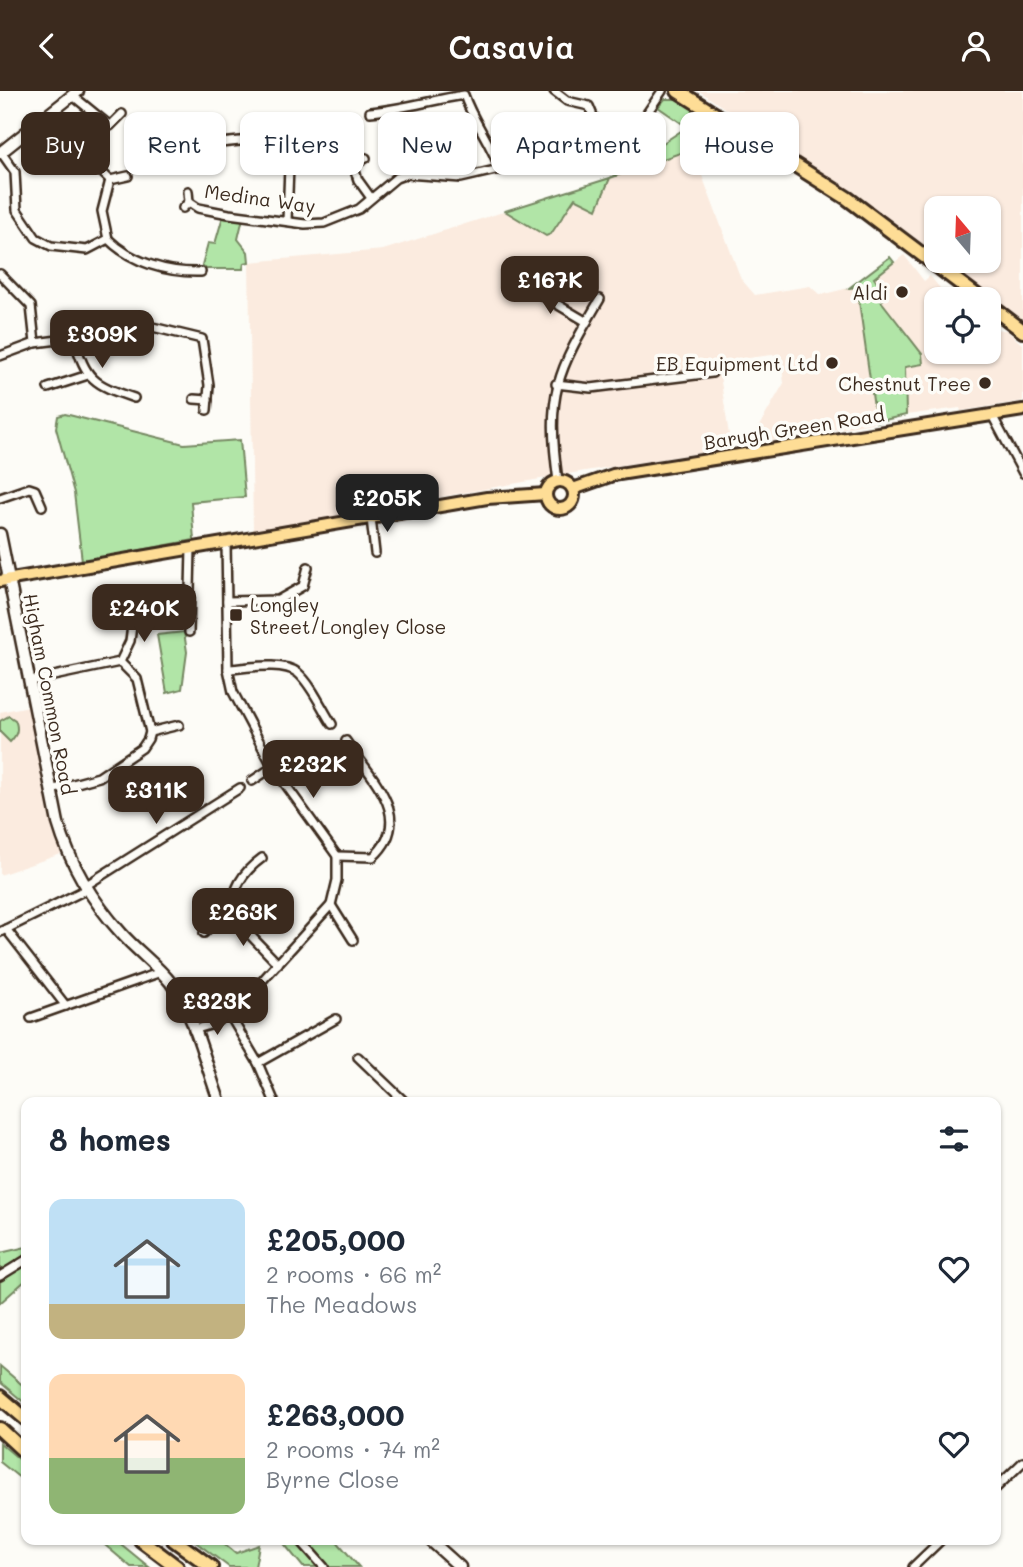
<!DOCTYPE html>
<meta charset="utf-8">
<style>
:root{--surface:#fff;--page:#f6f6f7;--text:#1f2937;--muted:#747a83;--accent:#3b2a1e}
body{margin:0;font-family:Mali,sans-serif;background:var(--page);color:var(--text);height:100vh;display:flex;flex-direction:column;font-size:26px;white-space:nowrap}
*{box-sizing:border-box;margin:0}
p{font-size:23px;color:var(--muted)}
.icon{flex:none;width:38px;height:38px;fill:none;stroke:currentColor;stroke-width:2;stroke-linecap:round;stroke-linejoin:round}
.map{position:relative;flex:1;overflow:hidden}
.drawer{position:absolute;left:21px;top:1006px;width:980px;height:448px;display:flex;flex-direction:column;background:var(--surface);border-radius:14px;box-shadow:0 2px 5px #0004}
.drawer>*{flex:none}
.top-card{position:absolute;left:21px;top:21px;width:982px;height:63px;display:flex;gap:14px}
.needle{width:46px;rotate:341deg}
.fabs{position:absolute;left:924px;top:105px;display:grid;gap:14px}
.fabs a{display:grid;place-items:center;width:77px;height:77px;border-radius:14px;background:var(--surface);box-shadow:0 2px 5px #0004;font-size:35px}
.price{position:absolute;translate:-50% -60px;padding:0 16px;border-radius:14px;background:var(--accent);color:#fff;font-size:23px;line-height:46px;filter:drop-shadow(0 2px 4px #0008)}
.price::after{content:'';position:absolute;left:50%;top:42px;width:21px;height:16px;margin-left:-10px;background:inherit;clip-path:polygon(0 0,100% 0,50% 100%)}
.price.on{background:#222;color:#fff}
ul{padding:0;list-style:none}
li{display:flex;align-items:center;gap:21px;height:175px;padding:0 28px}
li span{display:grid;place-items:center;flex:none;width:196px;height:140px;border-radius:14px;color:#555}
li>.icon{margin-inline-start:auto}
span .icon{width:84px;height:84px;fill:#fffc;stroke-width:1}
li b{font-size:30px}
h2{display:flex;justify-content:space-between;align-items:center;height:84px;padding:0 28px;font-size:30px}
.tag{padding:0 24px;border-radius:14px;background:var(--surface);box-shadow:0 2px 5px #0004;font-size:24px;line-height:63px}
.tag.on{background:var(--accent);color:#fff}
header{display:flex;justify-content:space-between;align-items:center;height:91px;padding:0 28px;background:var(--accent);color:#fff;font-size:32px;font-weight:600}
.map>svg:first-child{display:block}
</style>
<header><svg class="icon" aria-label="back" viewBox="0 0 24 24"><path d="M15 5l-7 7 7 7"/></svg>Casavia<svg class="icon" aria-label="person" viewBox="0 0 24 24"><circle cx="12" cy="8" r="4"/><path d="M4 21q1-7 8-7t8 7"/></svg></header>
<div class="map">
<svg width="1023" height="1476" viewBox="0 0 1023 1476">
<rect width="100%" height="100%" fill="#fdfcf7"/>
<filter id="ink" filterUnits="userSpaceOnUse"><feTurbulence type="fractalNoise" baseFrequency=".0143" numOctaves="2"/><feDisplacementMap in="SourceGraphic" scale="14" xChannelSelector="R" yChannelSelector="G"/><feConvolveMatrix kernelMatrix="1 2 1 2 8 2 1 2 1" color-interpolation-filters="sRGB"/></filter>
<g filter="url(#ink)">
<g fill="#fbebdf">
<polygon points="699,0 1023,0 1023,230 945,170 989,170 989,117 936,117 936,163 891,129"/>
<polygon points="692,58 741,188 755,204 810,195 820,204 857,195 876,331 748,354 784,292 780,263 718,271 731,357 585,380 253,440 249,171 383,159 610,87"/>
<polygon points="904,164 924,190 930,185 949,208 936,208 936,261 989,261 989,238 1006,239 1023,254 1023,310 961,320 960,317 906,324 905,276 922,263 881,210 874,187"/>
<polygon points="29,615 61,763 0,784 0,621"/>
</g>
<g fill="#b1e5a7" stroke="#768862" stroke-width="2">
<path d="M665 8H683L795 82C768 88 757 70 741 51H718L699 77 691 58 610 87 597 118 575 107 551 143 546 145 505 120 610 87 687 36 658 16Z"/>
<polygon points="223,125 243,127 238,148 248,161 249,171 244,172 243,178 206,178 202,174 208,152 215,153"/>
<polygon points="890,166 894,171 874,187 887,205 881,210 922,263 923,273 905,276 906,324 876,331 857,196 849,197"/>
<polygon points="65,323 184,353 240,349 245,406 191,411 194,449 82,470 74,402 56,337 58,325"/>
<polygon points="184,541 187,561 182,598 167,602 157,544"/>
<path d="M9 625 15 629C19 638 17 644 10 651L0 641V630Z"/>
<polygon points="26,1156 26,1189 0,1212 0,1162"/>
<polygon points="0,1275 26,1297 26,1313 0,1291"/>
<polygon points="0,1352 26,1374 26,1392 0,1371"/>
<polygon points="99,1449 116,1449 149,1476 131,1476"/>
<polygon points="193,1449 220,1449 236,1462 259,1454 255,1476 229,1476"/>
<polygon points="281,1449 295,1449 317,1476 303,1476"/>
<polygon points="305,1449 336,1449 359,1476 329,1476"/>
</g>
<g fill="none" stroke-linecap="round" stroke-linejoin="round">
<g stroke="#3b2a1e" stroke-width="12">
<g id="street">
<polyline points="554,0 567,10 589,15 603,49"/>
<polyline points="72,4 110,35 122,23"/>
<path d="M370 21C403 18 432 9 464 4 473 31 491 51 500 79"/>
<polyline points="344,47 358,89 371,107"/>
<polyline points="210,53 260,48 293,57 289,75 287,130"/>
<path d="M1 61 15 81 17 119 36 147 51 155 87 159 108 148C132 172 168 182 201 181"/>
<polyline points="59,63 70,50 110,89 102,120 108,148"/>
<polyline points="353,75 366,67"/>
<polyline points="110,89 128,85"/>
<polyline points="189,111 198,117 229,123 305,133 324,132 359,118 396,87 407,83 461,87 586,58 639,34 662,0"/>
<polyline points="183,117 189,111 188,100"/>
<polyline points="0,183 31,215 35,252"/>
<polyline points="528,196 587,231"/>
<path d="M74 247C86 289 93 293 134 307"/>
<polyline points="0,265 35,252 74,247 115,234 136,232 202,248 209,294 207,319"/>
<polyline points="556,293 591,297 712,282"/>
<polyline points="48,297 88,284"/>
<polyline points="194,308 208,309"/>
<polyline points="992,324 1023,382"/>
<path d="M558 390C546 302 556 283 600 208"/>
<polyline points="0,407 29,397 35,399 42,415"/>
<polyline points="371,427 375,462"/>
<polyline points="227,510 278,509 303,495 308,476"/>
<polyline points="189,541 191,457"/>
<polyline points="120,571 130,550 133,527 148,518"/>
<path d="M228 578C246 577 283 570 298 582 312 594 322 618 332 633"/>
<polyline points="30,590 120,571 137,588 150,641 148,648 142,657 99,686 51,699"/>
<polyline points="150,641 179,634"/>
<polyline points="252,690 273,676"/>
<path d="M337 765 373 766C416 727 371 687 346 650"/>
<polyline points="85,795 240,697"/>
<polyline points="331,814 353,849"/>
<polyline points="229,822 278,873"/>
<polyline points="6,838 66,915"/>
<polyline points="0,841 87,798"/>
<path d="M204 842 215 830 229 822C235 797 240 783 262 767"/>
<polyline points="229,923 258,972 275,1012"/>
<polyline points="31,927 161,881"/>
<polyline points="193,939 210,934 229,923 261,891 331,814 337,789 337,765 273,676 233,601 228,578 226,451"/>
<polyline points="358,966 406,1012"/>
<polyline points="258,972 336,928"/>
<polyline points="0,1185 26,1169"/>
<polyline points="996,1397 1023,1371"/>
<polyline points="300,1449 324,1476"/>
<polyline points="913,1476 941,1449"/>
</g>
</g>
<g stroke="#3b2a1e" stroke-width="15">
<g id="secondary">
<polyline points="0,62 78,0"/>
<path d="M0 443 58 732C70 773 92 810 122 843 137 860 157 874 171 892 196 926 205 973 220 1012"/>
<polyline points="430,1449 460,1476"/>
</g>
</g>
<g stroke="#3b2a1e" stroke-width="16">
<g id="primary">
<circle cx="560" cy="404" r="14"/>
<polyline points="573,398 613,384 1023,319"/>
<polyline points="0,490 487,407 546,403"/>
</g>
</g>
<g stroke="#3b2a1e" stroke-width="18">
<g id="highway">
<polyline points="678,0 847,107 981,208"/>
<polyline points="989,214 1023,240"/>
<polyline points="0,1306 26,1328"/>
<polyline points="0,1338 26,1362"/>
<polyline points="141,1449 177,1476"/>
<polyline points="174,1449 211,1476"/>
</g>
</g>
<use href="#street" stroke="#fdfcf7" stroke-width="7"/>
<use href="#secondary" stroke="#fdfcf7" stroke-width="10"/>
<use href="#primary" stroke="#fedd96" stroke-width="10"/>
<use href="#highway" stroke="#fedd96" stroke-width="12"/>
</g>
</g>
<g fill="#3b2a1e" stroke="#fdfcf7" stroke-width="2.5">
<circle cx="902" cy="201" r="7"/>
<circle cx="832" cy="272" r="7"/>
<circle cx="985" cy="292" r="7"/>
<rect x="229" y="517" width="14" height="14" rx="3.5"/>
</g>
<g text-anchor="middle" dominant-baseline="central" stroke-width="7" stroke-linejoin="round" paint-order="stroke">
<g font-size="19" fill="#3b2a1e" stroke="#fdfcf7">
<text transform="translate(260 107) rotate(8)">Medina Way</text>
<text transform="translate(794 337) rotate(-9)">Barugh Green Road</text>
<text transform="translate(50 603) rotate(79)">Higham Common Road</text>
</g>
<g font-size="19" fill="#3b2a1e" stroke="#fdfcf7" text-anchor="end">
<text x="888" y="201">Aldi</text>
<text x="818" y="272">EB Equipment Ltd</text>
<text x="971" y="292">Chestnut Tree</text>
<text x="250" y="513" text-anchor="start">Longley<tspan x="250" dy="22">Street/Longley Close</tspan></text>
</g>
</g>
</svg>
<div class="fabs">
<a><svg class="needle" viewBox="-14 -14 28 28"><path d="M0-13l5 13h-10z" fill="#e53935"/><path d="M0 13l5-13h-10z" fill="#747a83"/></svg></a>
<a><svg class="icon" aria-label="locate" viewBox="0 0 24 24"><circle cx="12" cy="12" r="6"/><path d="M12 2v4M12 18v4M2 12h4M18 12h4"/></svg></a>
</div>
<b class="price" style="left:550px;top:225px">£167K</b>
<b class="price" style="left:102px;top:279px">£309K</b>
<b class="price on" style="left:387px;top:443px">£205K</b>
<b class="price" style="left:144px;top:553px">£240K</b>
<b class="price" style="left:313px;top:709px">£232K</b>
<b class="price" style="left:156px;top:735px">£311K</b>
<b class="price" style="left:243px;top:857px">£263K</b>
<b class="price" style="left:217px;top:946px">£323K</b>
<div class="top-card">
<a class="tag on">Buy</a>
<a class="tag">Rent</a>
<a class="tag">Filters</a>
<a class="tag">New</a>
<a class="tag">Apartment</a>
<a class="tag">House</a>
</div>
<section class="drawer">
<h2>8 homes<svg class="icon" aria-label="filters" viewBox="0 0 24 24"><path d="M4 7h16M4 17h16"/><circle cx="9" cy="7" r="2"/><circle cx="15" cy="17" r="2"/></svg></h2>
<ul>
<li><span style="background:linear-gradient(#bfe0f5 75%,#c2b280 0)"><svg class="icon" aria-label="home" viewBox="0 0 24 24"><path d="M3 11l9-7 9 7M6 9v11h12V9"/></svg></span><div><b>£205,000</b><p>2 rooms · 66 m²</p><p>The Meadows</p></div><svg class="icon" aria-label="heart" viewBox="0 0 24 24"><path d="M12 20l-8-8c-3-5 5-10 8-4 3-6 11-1 8 4z"/></svg></li>
<li><span style="background:linear-gradient(#ffd9b3 60%,#8fb573 0)"><svg class="icon" aria-label="home" viewBox="0 0 24 24"><path d="M3 11l9-7 9 7M6 9v11h12V9"/></svg></span><div><b>£263,000</b><p>2 rooms · 74 m²</p><p>Byrne Close</p></div><svg class="icon" aria-label="heart" viewBox="0 0 24 24"><path d="M12 20l-8-8c-3-5 5-10 8-4 3-6 11-1 8 4z"/></svg></li>
</ul>
</section>
</div>
